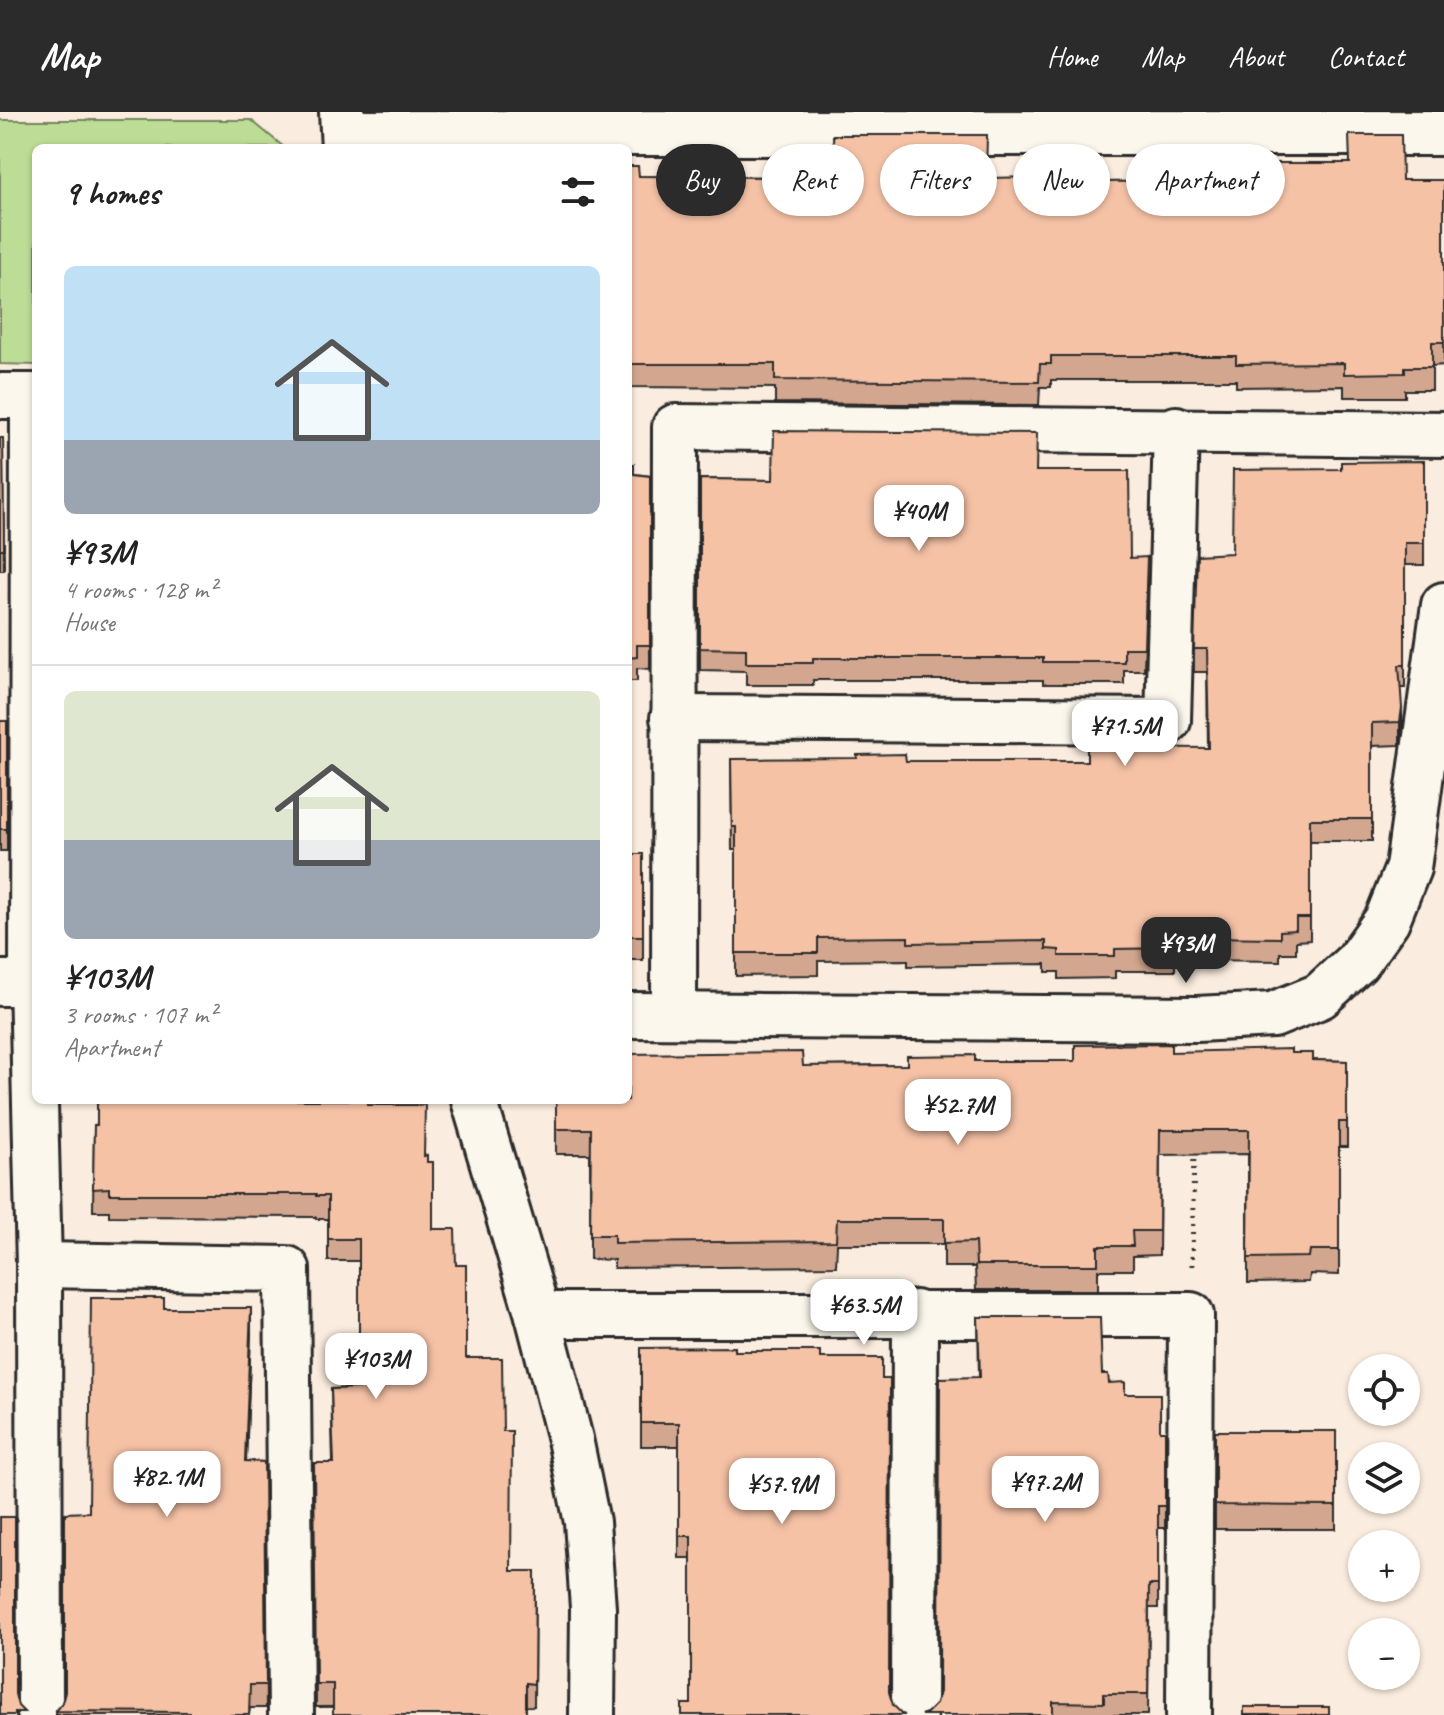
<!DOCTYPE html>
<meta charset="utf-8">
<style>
:root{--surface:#fff;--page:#f6f6f6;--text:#222;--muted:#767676;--line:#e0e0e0;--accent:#2b2b2b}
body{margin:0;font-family:Caveat,sans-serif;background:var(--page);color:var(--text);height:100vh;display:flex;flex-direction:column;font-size:30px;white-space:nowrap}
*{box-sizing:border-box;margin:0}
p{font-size:26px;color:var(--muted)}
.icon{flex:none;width:44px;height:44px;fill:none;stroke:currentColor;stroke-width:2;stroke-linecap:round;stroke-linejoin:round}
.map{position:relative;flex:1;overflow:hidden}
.side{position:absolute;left:32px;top:32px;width:600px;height:960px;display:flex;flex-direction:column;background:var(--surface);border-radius:12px;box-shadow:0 2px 6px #0004}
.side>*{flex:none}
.hud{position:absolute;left:656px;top:32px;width:668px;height:72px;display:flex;gap:16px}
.controls{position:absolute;left:1348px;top:1242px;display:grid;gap:16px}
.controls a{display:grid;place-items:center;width:72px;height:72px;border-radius:50%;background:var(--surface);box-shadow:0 2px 6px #0004;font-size:40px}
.price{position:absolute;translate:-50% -68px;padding:0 18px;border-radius:16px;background:#fff;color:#222;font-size:26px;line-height:52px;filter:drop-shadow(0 2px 4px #0008)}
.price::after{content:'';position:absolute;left:50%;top:48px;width:24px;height:18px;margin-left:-12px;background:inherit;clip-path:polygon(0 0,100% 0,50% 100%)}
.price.current{background:var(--accent);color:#fff}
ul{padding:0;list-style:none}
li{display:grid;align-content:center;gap:16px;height:424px;padding:0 32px}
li+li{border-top:2px solid var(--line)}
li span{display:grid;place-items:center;height:248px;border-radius:12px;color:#555}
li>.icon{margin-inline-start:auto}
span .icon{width:144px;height:144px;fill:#fffc;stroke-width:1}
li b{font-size:34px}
h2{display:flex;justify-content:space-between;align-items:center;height:96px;padding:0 32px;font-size:34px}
.pill{padding:0 28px;border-radius:36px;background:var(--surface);box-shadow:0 2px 6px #0004;font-size:28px;line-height:72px}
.pill.current{background:var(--accent);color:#fff}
header{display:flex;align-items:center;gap:48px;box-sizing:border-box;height:112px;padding:0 40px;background:var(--accent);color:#fff}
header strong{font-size:38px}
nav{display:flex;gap:44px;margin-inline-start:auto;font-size:28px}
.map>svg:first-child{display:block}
</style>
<header>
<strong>Map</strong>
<nav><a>Home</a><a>Map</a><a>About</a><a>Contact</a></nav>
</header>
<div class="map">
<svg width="1444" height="1603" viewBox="0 0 1444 1603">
<rect width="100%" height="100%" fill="#faecde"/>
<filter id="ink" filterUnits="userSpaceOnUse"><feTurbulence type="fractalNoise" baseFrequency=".0125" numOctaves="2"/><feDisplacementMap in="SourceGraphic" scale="16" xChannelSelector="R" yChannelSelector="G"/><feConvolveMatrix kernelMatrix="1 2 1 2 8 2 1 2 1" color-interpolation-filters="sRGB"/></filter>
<g filter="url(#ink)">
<polygon fill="#bddc95" stroke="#748460" stroke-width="2" points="0,8 251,8 285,36 36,36 36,253 0,252"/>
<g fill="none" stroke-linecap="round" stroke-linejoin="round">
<g stroke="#2b2b2b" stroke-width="50">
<g id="minor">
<polyline points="344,21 1444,21"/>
<polyline points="0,284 33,284 32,871 39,1153 40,1603"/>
<polyline points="673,606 1168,609 1176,317"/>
<polyline points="674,902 675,315 1444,322"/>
<polyline points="628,903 1197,907 1273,903 1320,884 1357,850 1387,808 1408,756 1444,493"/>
<polyline points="39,1153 287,1157 291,1603"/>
<polyline points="538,1203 1191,1203 1189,1603"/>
<polyline points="914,1603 915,1201"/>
</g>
</g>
<g stroke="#2b2b2b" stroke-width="50">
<g id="tertiary">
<polyline points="342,0 344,36"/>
<polyline points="0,871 36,871"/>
<polyline points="474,988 538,1203 570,1327 587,1410 593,1496 592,1603"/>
</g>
</g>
<polyline stroke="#2b2b2b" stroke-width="5" stroke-dasharray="2 6" stroke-linecap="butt" points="1192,1154 1194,1036"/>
<use href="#minor" stroke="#fbf7ec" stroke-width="44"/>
<use href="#tertiary" stroke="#fbf7ec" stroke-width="44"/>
</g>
<g fill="#d3a78f" stroke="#2b2b2b" stroke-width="2">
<polygon points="628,54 639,64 987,66 1098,70 1444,68 1444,253 1432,254 1432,278 1405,278 1405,285 1344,285 1344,274 1236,275 1236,268 1051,268 1051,275 1040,275 1039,293 775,291 775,276 628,275"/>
<polygon points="0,326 3,326 4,458 0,458"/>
<polygon points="1424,349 1424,453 1405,453 1405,576 1400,576 1402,619 1400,633 1372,634 1372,729 1310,729 1310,828 1296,829 1296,841 1280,841 1280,849 1199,848 1199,850 1175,851 1175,859 1115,859 1115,866 1059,867 1059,860 1046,860 1046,852 908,854 908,848 818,849 818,863 736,864 736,738 732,738 731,647 906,649 1087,649 1208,636 1207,560 1194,560 1194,537 1232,441 1341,357"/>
<polygon points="628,352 634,362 650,364 650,557 637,556 637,569 628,569"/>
<polygon points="1037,359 1130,446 1147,467 1144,558 1124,558 1124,572 1043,572 1043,568 813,568 813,573 746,573 746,559 700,558 700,367 773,368"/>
<rect x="0" y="609" width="7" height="130"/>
<rect x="628" y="742" width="15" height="106"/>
<polygon points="1171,940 1291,941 1313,948 1347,949 1347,1035 1339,1035 1339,1163 1310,1162 1309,1170 1248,1171 1248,1042 1160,1043 1159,1143 1133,1144 1133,1158 1098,1158 1098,1178 976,1178 975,1155 944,1155 944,1132 837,1132 836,1154 614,1156 614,1148 590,1147 590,1042 556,1042 556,988 803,954 907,953 975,949 1075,949"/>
<polygon points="367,993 425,1044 427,1050 433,1117 456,1153 466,1246 503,1319 511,1459 535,1459 534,1594 316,1595 314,1351 333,1351 331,1277 359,1276 359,1149 328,1149 328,1107 316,1107 316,1105 109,1104 109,1099 93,1099 94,1013"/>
<polygon points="164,1196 251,1220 246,1349 264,1350 266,1596 250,1596 249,1603 55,1603 55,1599 62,1591 65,1580 89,1400"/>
<polygon points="978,1205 1102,1262 1109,1271 1125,1282 1160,1319 1165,1319 1165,1416 1158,1416 1158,1496 1149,1496 1148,1603 921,1603 927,1601 936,1592 939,1580 979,1265"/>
<polygon points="641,1236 735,1239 820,1246 889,1580 691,1592 691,1446 679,1446 679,1334 641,1334"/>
<rect x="1215" y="1319" width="121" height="98"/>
</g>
<g fill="#ac8874" stroke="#2b2b2b" stroke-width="2">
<polygon points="1402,596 1402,619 1400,633 1400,610"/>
<polygon points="251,1196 251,1220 245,1373 245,1349"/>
</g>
<g fill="#f5c2a6" stroke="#2b2b2b" stroke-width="2">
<polygon points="833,23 987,23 986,66 1097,64 1098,70 1230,69 1230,62 1256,62 1257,51 1350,51 1349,23 1401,23 1402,68 1444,68 1444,230 1432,230 1432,255 1405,255 1405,261 1344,262 1344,251 1236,252 1236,244 1051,244 1051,252 1040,252 1039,270 775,268 775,252 628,252 628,54 638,54 639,64 769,65 769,58 834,57"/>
<polygon points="774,319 1037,321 1036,359 1129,359 1130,446 1147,445 1144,536 1124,536 1124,550 1043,550 1043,546 813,546 813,551 746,551 746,537 700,536 700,367 773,368"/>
<polygon points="0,326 3,326 4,437 0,437"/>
<polygon points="1424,349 1424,431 1405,431 1405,553 1399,553 1402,596 1400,610 1372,611 1372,707 1310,707 1310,806 1296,806 1296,818 1280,819 1280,826 1199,825 1199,827 1175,828 1175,836 1115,837 1115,844 1059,844 1059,838 1046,837 1046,829 908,831 908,825 818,826 818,841 736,841 736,715 732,715 731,647 857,646 857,643 905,642 906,649 1087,649 1087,635 1209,636 1207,537 1194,537 1197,443 1232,441 1233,358 1341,357 1341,350"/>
<polygon points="628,352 634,352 634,362 650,364 650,533 637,533 637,545 628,546"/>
<rect x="0" y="609" width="7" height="108"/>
<rect x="628" y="742" width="15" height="82"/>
<polygon points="1171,932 1171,940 1291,937 1291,941 1313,941 1313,948 1347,949 1347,1010 1339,1010 1339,1138 1310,1138 1309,1145 1248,1146 1249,1018 1160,1018 1159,1119 1132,1119 1133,1134 1098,1134 1098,1153 976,1153 975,1130 944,1131 944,1107 837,1107 836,1129 614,1131 614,1123 590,1123 591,1017 556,1017 556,988 628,988 628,942 802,940 803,954 907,953 907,944 975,943 975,949 1075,949 1075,933"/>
<polygon points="97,988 367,988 367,993 425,993 424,1044 427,1043 427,1050 433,1050 433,1117 455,1117 456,1153 466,1153 466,1246 502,1246 503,1319 512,1319 511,1459 535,1459 534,1572 526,1571 526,1603 333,1603 333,1572 316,1572 314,1351 334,1351 331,1277 359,1276 359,1127 328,1127 328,1084 316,1084 316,1082 109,1082 109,1076 93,1077 94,1013 97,1013"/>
<polygon points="91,1186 164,1186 164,1196 251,1196 245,1349 264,1350 266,1573 250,1573 249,1603 189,1603 189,1600 55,1599 62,1591 65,1580 65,1401 89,1400"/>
<polygon points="978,1205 1100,1205 1102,1262 1108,1262 1109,1271 1125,1270 1125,1282 1160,1282 1160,1319 1165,1319 1165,1394 1158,1394 1158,1473 1149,1473 1148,1582 1104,1582 1104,1591 1053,1590 1053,1603 921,1603 927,1601 936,1592 939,1580 940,1266 980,1265"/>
<polygon points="735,1235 735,1239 820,1239 820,1246 882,1246 882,1267 890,1267 889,1580 893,1593 902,1602 905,1603 682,1603 682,1592 691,1592 691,1424 679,1424 679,1311 641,1311 641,1236"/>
<polygon points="1215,1319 1336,1319 1336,1394 1215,1393"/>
<polygon points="0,1405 15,1405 15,1582 18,1594 24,1600 15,1600 15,1603 0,1603"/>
<rect x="1244" y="1595" width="85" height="8"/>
</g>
</g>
</svg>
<div class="controls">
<a><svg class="icon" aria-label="locate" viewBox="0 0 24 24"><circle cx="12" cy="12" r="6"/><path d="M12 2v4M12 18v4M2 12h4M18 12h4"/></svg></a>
<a><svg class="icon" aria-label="layers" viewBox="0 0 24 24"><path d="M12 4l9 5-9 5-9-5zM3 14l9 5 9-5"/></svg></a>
<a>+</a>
<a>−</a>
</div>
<b class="price" style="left:919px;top:441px">¥40M</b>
<b class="price" style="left:1125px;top:656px">¥71.5M</b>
<b class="price current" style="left:1186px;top:873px">¥93M</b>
<b class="price" style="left:958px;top:1035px">¥52.7M</b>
<b class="price" style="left:864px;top:1235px">¥63.5M</b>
<b class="price" style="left:376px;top:1289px">¥103M</b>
<b class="price" style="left:167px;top:1407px">¥82.1M</b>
<b class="price" style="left:1045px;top:1412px">¥97.2M</b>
<b class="price" style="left:782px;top:1414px">¥57.9M</b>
<div class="hud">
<a class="pill current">Buy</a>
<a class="pill">Rent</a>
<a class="pill">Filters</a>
<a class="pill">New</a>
<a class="pill">Apartment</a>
</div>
<section class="side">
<h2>9 homes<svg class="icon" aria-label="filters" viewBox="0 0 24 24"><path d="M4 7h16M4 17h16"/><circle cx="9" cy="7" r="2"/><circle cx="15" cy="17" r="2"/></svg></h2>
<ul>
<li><span style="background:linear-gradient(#bfe0f5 70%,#9aa5b1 0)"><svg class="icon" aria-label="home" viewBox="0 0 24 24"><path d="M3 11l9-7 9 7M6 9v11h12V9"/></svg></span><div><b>¥93M</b><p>4 rooms · 128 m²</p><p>House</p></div></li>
<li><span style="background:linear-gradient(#dfe7d0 60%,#9aa5b1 0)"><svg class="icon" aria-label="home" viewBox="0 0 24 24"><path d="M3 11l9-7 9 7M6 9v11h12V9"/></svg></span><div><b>¥103M</b><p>3 rooms · 107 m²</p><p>Apartment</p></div></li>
</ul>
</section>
</div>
